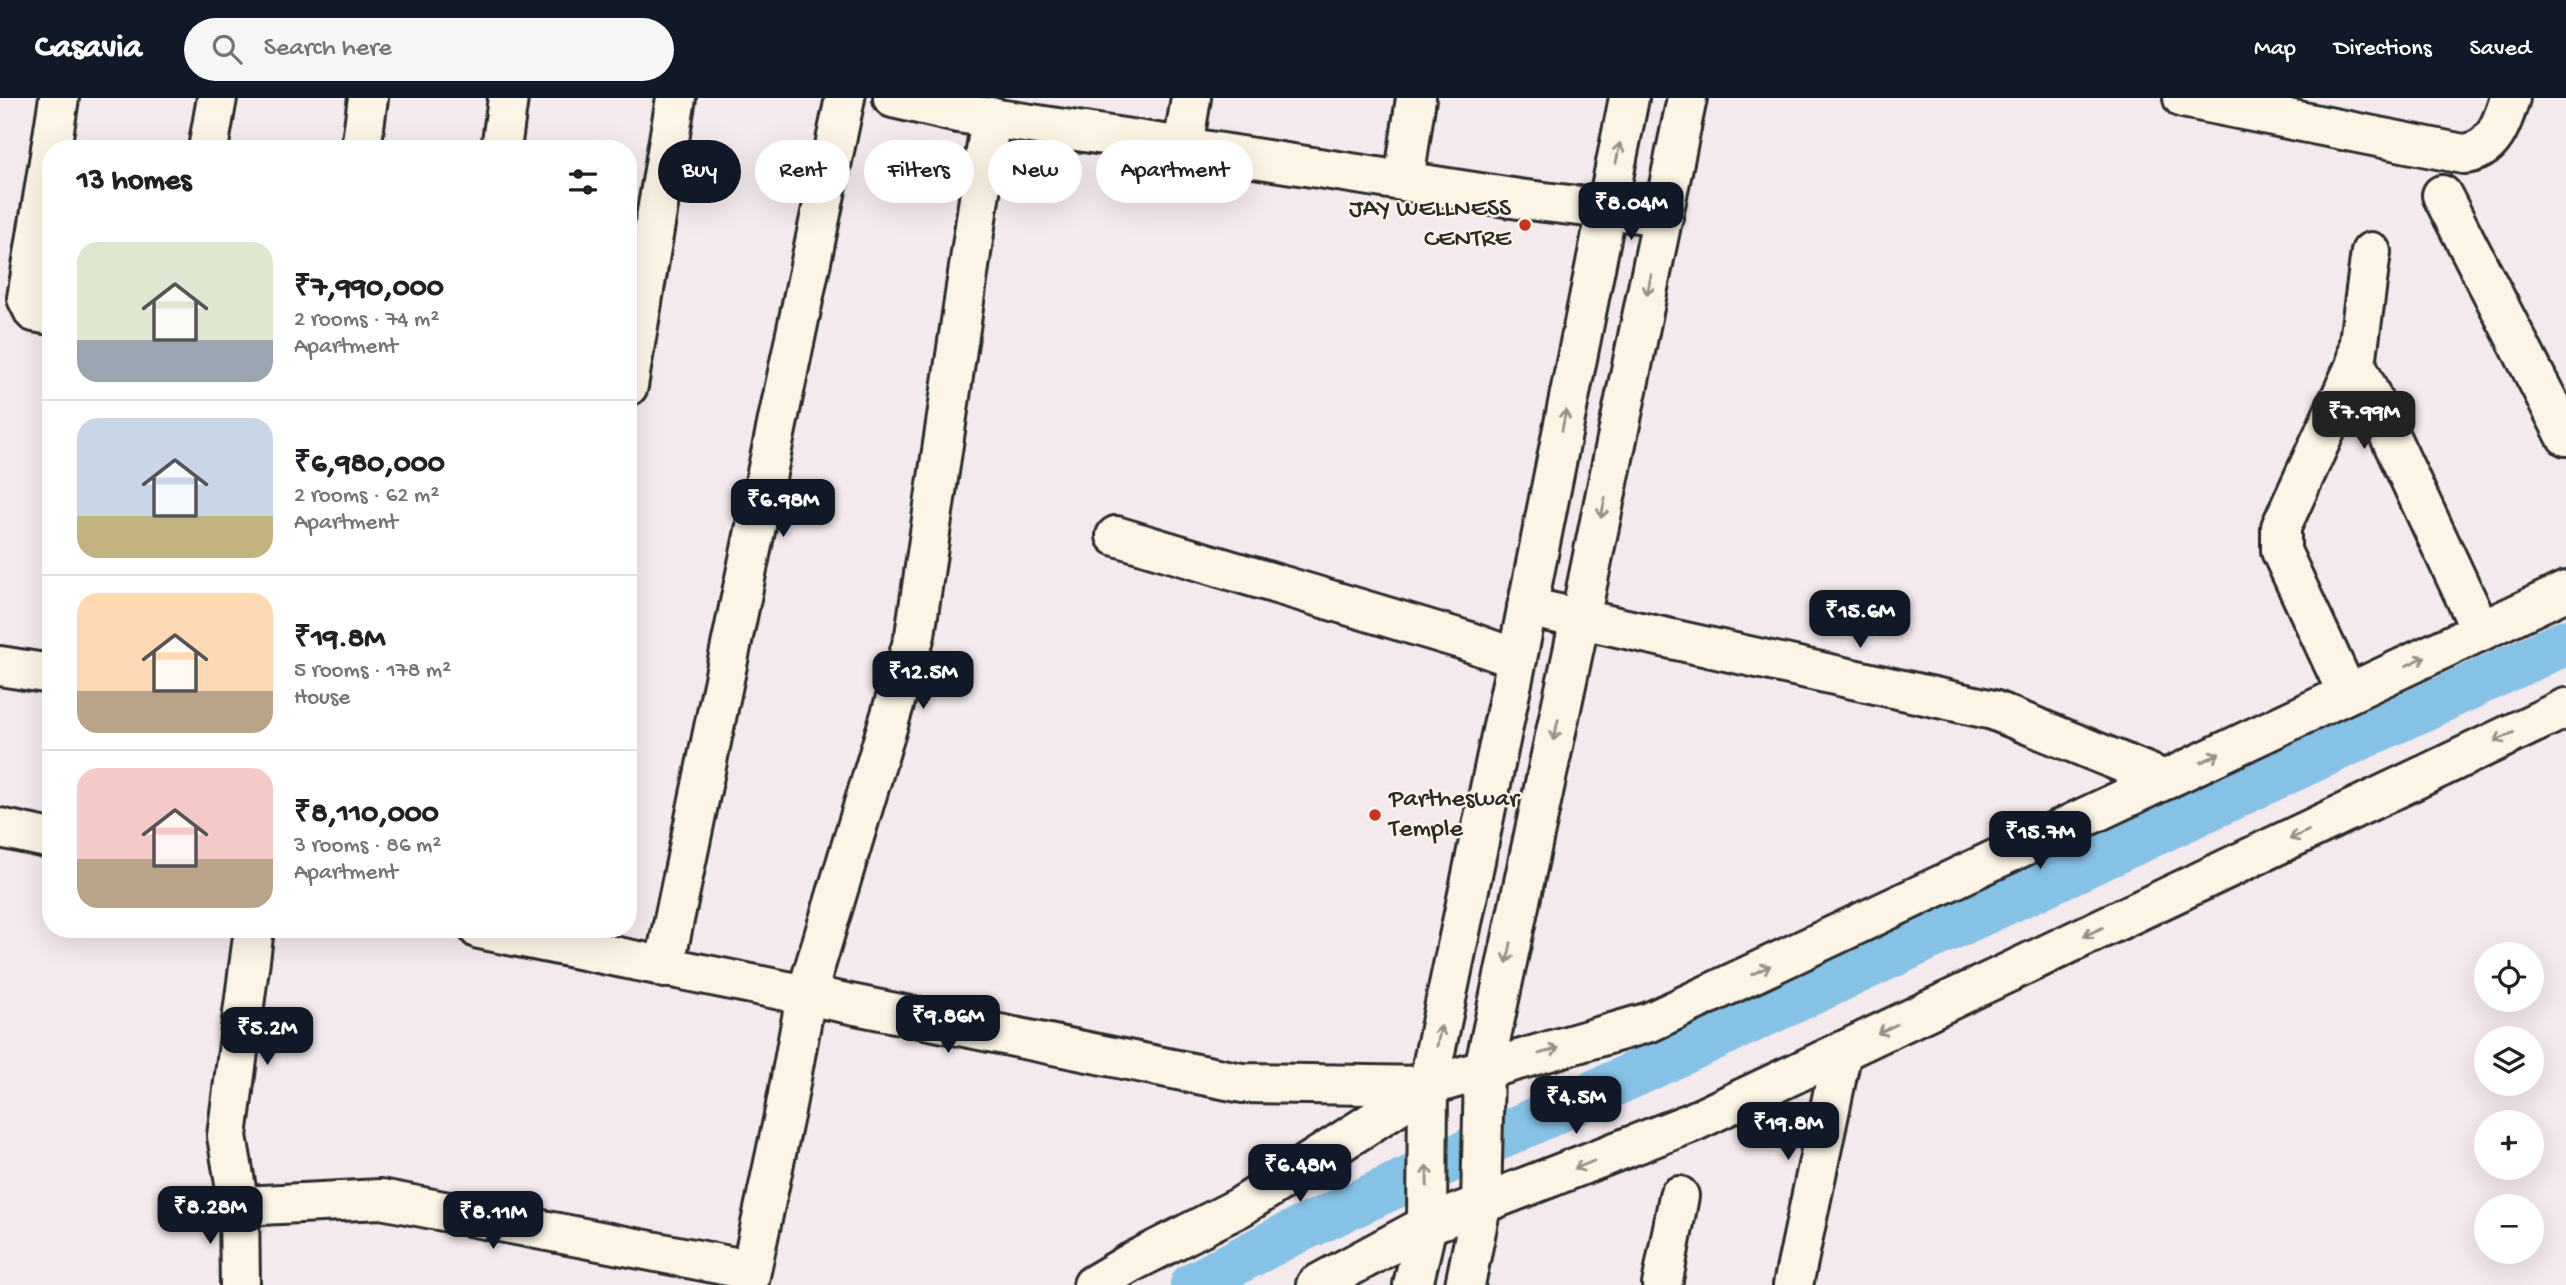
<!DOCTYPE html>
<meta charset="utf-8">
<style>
:root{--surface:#fff;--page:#f6f6f6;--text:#202124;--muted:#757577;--line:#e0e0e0;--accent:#111827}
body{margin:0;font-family:"Gochi Hand",sans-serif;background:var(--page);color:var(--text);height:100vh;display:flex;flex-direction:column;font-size:26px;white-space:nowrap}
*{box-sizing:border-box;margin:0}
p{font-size:23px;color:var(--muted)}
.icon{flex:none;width:38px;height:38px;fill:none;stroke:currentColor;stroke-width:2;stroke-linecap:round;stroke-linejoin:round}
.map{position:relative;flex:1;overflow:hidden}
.details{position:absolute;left:42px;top:42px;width:595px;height:798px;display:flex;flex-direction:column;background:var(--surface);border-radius:28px;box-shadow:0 7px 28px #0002}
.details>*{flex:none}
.hud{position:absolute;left:658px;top:42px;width:665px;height:63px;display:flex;gap:14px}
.tools{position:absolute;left:2474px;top:844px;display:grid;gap:14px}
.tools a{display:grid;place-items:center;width:70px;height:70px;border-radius:50%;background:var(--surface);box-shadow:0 7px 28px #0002;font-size:35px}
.price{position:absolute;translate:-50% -60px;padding:0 16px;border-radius:14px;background:var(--accent);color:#fff;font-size:23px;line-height:46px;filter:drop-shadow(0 2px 4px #0008)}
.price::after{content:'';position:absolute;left:50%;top:42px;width:21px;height:16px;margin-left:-10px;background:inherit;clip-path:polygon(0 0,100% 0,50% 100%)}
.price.active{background:#222;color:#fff}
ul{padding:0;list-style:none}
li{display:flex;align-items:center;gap:21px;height:175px;padding:0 35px}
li+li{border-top:2px solid var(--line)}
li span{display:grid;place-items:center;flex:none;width:196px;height:140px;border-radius:21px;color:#555}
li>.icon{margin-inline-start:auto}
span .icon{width:84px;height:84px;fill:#fffc;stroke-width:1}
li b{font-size:30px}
h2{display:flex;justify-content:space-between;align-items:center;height:84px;padding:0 35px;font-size:30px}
.pill{padding:0 24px;border-radius:32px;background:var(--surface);box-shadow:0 7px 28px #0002;font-size:24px;line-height:63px}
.pill.active{background:var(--accent);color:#fff}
header{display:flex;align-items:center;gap:42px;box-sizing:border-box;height:98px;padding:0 35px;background:var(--accent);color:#fff}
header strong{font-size:33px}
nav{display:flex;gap:38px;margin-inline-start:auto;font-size:24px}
.search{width:490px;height:63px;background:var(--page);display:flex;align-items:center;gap:18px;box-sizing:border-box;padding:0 24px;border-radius:38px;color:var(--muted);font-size:26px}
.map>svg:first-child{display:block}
</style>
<header>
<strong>Casavia</strong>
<div class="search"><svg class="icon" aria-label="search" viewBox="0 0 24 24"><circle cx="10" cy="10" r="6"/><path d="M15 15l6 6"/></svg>Search here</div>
<nav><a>Map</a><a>Directions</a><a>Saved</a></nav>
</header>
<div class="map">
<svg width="2566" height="1187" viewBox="0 0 2566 1187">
<rect width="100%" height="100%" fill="#f4e9ec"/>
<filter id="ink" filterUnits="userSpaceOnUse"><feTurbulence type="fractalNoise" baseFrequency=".0143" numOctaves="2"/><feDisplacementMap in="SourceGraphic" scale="14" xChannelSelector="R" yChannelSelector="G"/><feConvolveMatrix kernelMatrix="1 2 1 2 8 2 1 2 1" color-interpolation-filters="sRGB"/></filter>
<g filter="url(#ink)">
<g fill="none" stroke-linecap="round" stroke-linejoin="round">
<polyline stroke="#86c2e6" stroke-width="46" points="1193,1187 1282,1140 2566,544"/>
<g stroke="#2b2b2b" stroke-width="44">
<g id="minor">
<polyline points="893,0 958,15 1183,49 1519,101 1663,118"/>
<path d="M2183 0 2463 56C2493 54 2502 25 2510 0"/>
<polyline points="1183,49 1191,0"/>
<polyline points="51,51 27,200 34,214 51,217"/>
<polyline points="51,51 59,0"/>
<polyline points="208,51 217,0"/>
<polyline points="361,51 368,0"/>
<polyline points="501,51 508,0"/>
<polyline points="1404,83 1416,0"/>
<polyline points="2442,97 2566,338"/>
<polyline points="2371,154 2356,266 2481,533"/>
<polyline points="628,288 676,0"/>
<polyline points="1116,438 1464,542 1517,561"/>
<polyline points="1527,509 1993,612 2165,682"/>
<polyline points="0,568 51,576"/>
<polyline points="2347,595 2281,453 2281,429 2356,266"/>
<polyline points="0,730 51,741"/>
<polyline points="479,831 1242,985 1428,988"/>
<polyline points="664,870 845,0"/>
<polyline points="239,1108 381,1101 750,1172"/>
<polyline points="240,1187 239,1108 227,1038 254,831"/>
<polyline points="748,1187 785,1013 806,898 915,537 991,19"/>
<polyline points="1093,1187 1132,1164 1240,1109 1428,988 1650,924 2566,493"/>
<polyline points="1316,1187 1427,1127 1693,1024 2566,610"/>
<polyline points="1662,1187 1679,1098"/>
<polyline points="1793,1187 1842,953"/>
</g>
</g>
<g stroke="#2b2b2b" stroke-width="44">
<g id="major">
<polyline points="1413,1187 1427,1127 1428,988 1517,561 1629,0"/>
<polyline points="1465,1187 1481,1108 1484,972 1580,521 1687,0"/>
</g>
</g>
<use href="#minor" stroke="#fcf5e5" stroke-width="38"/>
<use href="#major" stroke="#fcf5e5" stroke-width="38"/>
</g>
<defs><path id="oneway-shaft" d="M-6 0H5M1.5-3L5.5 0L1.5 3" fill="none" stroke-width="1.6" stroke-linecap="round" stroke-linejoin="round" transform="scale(1.75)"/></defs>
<g stroke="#949088">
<use href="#oneway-shaft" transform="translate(1618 55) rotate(-79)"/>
<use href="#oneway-shaft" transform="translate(1649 187) rotate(102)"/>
<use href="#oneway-shaft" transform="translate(1564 322) rotate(-79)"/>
<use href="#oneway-shaft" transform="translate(1603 410) rotate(102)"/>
<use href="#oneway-shaft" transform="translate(2416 563) rotate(-25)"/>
<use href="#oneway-shaft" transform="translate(1556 632) rotate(102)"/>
<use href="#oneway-shaft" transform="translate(2504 639) rotate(155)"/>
<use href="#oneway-shaft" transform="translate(2210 660) rotate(-25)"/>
<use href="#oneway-shaft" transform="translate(2299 737) rotate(155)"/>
<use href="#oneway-shaft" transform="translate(2093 834) rotate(155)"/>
<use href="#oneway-shaft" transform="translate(1509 855) rotate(102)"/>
<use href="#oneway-shaft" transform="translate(1761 872) rotate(-25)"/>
<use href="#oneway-shaft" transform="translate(1887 931) rotate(155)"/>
<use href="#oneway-shaft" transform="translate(1439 938) rotate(-78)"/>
<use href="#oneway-shaft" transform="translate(1549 953) rotate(-16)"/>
<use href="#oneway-shaft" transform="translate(1584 1067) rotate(158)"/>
<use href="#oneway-shaft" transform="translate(1427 1078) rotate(-91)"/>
</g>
</g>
<g fill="#c8321e" stroke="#fcf5e5" stroke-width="2.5">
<circle cx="1525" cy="127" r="7"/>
<circle cx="1375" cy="717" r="7"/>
</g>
<g text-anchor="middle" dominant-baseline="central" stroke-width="5" stroke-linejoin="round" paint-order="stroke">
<g font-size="26" fill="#2b2b2b" stroke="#fcf5e5" text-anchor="end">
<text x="1511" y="112">JAY WELLNESS<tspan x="1511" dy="30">CENTRE</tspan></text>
<text x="1389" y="702" text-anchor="start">Partheswar<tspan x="1389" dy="30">Temple</tspan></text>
</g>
</g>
</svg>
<div class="tools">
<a><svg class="icon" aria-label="locate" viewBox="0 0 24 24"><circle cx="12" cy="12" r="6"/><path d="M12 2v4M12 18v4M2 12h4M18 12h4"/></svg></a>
<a><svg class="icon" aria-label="layers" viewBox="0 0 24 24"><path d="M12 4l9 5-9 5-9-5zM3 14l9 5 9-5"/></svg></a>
<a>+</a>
<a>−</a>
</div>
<b class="price" style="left:1631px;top:144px">₹8.04M</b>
<b class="price active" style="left:2364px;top:353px">₹7.99M</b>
<b class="price" style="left:783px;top:441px">₹6.98M</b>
<b class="price" style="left:1860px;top:552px">₹15.6M</b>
<b class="price" style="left:923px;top:613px">₹12.5M</b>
<b class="price" style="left:2040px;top:773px">₹15.7M</b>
<b class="price" style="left:948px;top:957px">₹9.86M</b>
<b class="price" style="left:267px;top:969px">₹5.2M</b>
<b class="price" style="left:1576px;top:1038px">₹4.5M</b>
<b class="price" style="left:1788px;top:1064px">₹19.8M</b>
<b class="price" style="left:1300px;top:1106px">₹6.48M</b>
<b class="price" style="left:210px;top:1148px">₹8.28M</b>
<b class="price" style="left:493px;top:1153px">₹8.11M</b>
<div class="hud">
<a class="pill active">Buy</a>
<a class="pill">Rent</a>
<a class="pill">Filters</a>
<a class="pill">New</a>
<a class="pill">Apartment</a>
</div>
<section class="details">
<h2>13 homes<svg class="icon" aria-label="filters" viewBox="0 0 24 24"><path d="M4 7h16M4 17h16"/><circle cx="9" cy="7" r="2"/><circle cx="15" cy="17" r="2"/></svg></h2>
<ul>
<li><span style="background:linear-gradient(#dfe7d0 70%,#9aa5b1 0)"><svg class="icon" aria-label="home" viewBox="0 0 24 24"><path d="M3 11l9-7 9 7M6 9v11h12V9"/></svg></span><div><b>₹7,990,000</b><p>2 rooms · 74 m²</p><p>Apartment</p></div></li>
<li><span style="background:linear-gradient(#c9d6e8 70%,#c2b280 0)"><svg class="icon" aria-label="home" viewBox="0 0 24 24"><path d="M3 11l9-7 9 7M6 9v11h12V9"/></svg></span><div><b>₹6,980,000</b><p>2 rooms · 62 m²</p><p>Apartment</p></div></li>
<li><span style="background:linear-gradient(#ffd9b3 70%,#b9a48a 0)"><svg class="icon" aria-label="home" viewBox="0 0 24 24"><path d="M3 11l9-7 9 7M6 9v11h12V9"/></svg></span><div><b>₹19.8M</b><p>5 rooms · 178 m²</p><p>House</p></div></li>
<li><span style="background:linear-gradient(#f6c9c9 65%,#b9a48a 0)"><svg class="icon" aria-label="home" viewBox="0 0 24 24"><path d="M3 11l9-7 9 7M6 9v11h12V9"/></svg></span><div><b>₹8,110,000</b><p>3 rooms · 86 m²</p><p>Apartment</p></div></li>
</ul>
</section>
</div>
